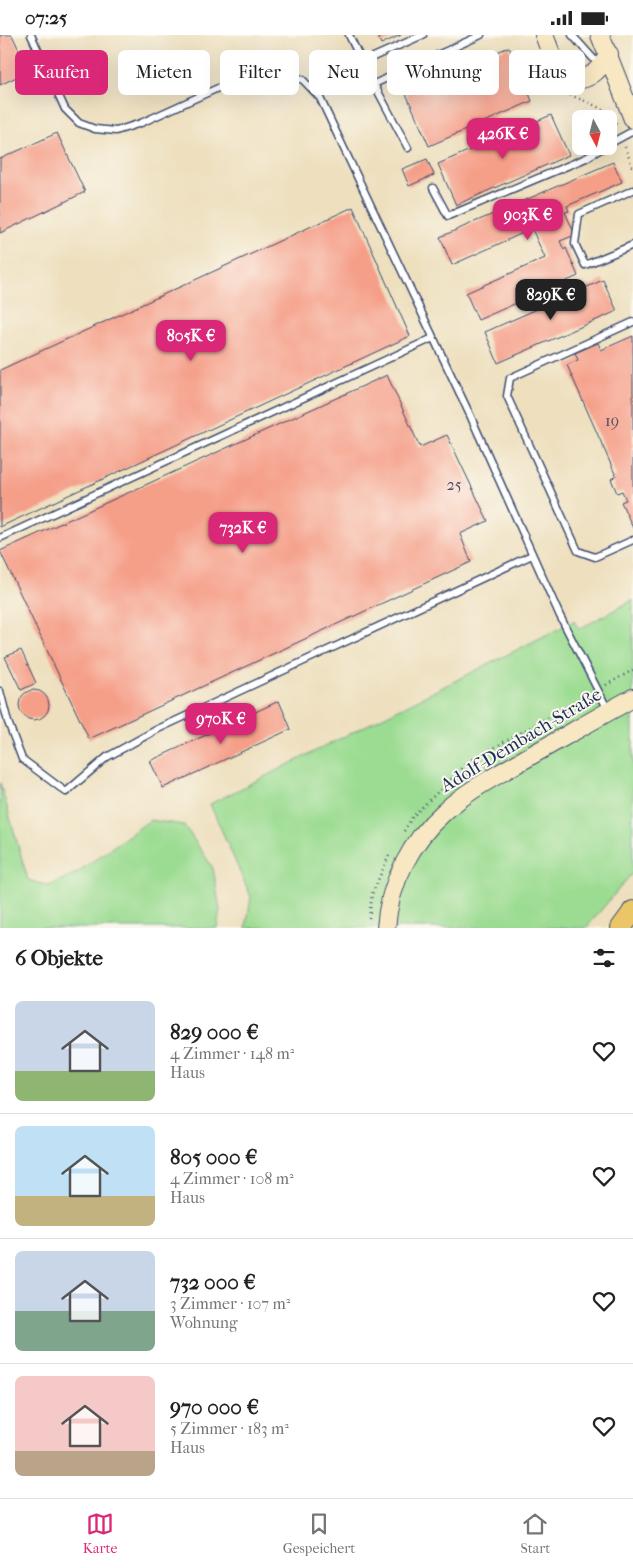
<!DOCTYPE html>
<html lang="de">
<meta charset="utf-8">
<style>
:root{--surface:#fff;--page:#f2f2f2;--text:#222;--muted:#767676;--line:#e0e0e0;--accent:#db2777}
body{margin:0;font-family:"IM FELL French Canon",serif;background:var(--page);color:var(--text);height:100vh;display:flex;flex-direction:column;font-size:19px;white-space:nowrap}
*{box-sizing:border-box;margin:0}
p{font-size:16px;color:var(--muted)}
.icon{flex:none;width:28px;height:28px;fill:none;stroke:currentColor;stroke-width:2;stroke-linecap:round;stroke-linejoin:round}
.map{position:relative;height:893px;overflow:hidden}
.panel{display:flex;flex-direction:column;background:var(--surface);flex:1}
.panel>*{flex:none}
.banner{position:absolute;left:15px;top:15px;width:604px;height:45px;display:flex;gap:10px}
.needle{width:32px;rotate:173deg}
.buttons{position:absolute;left:572px;top:75px;display:grid;gap:10px}
.buttons a{display:grid;place-items:center;width:45px;height:45px;border-radius:8px;background:var(--surface);box-shadow:0 5px 20px #0002;font-size:25px}
.price{position:absolute;translate:-50% -42px;padding:0 11px;border-radius:10px;background:var(--accent);color:#fff;font-size:16px;line-height:32px;filter:drop-shadow(0 1px 2px #0008)}
.price::after{content:'';position:absolute;left:50%;top:30px;width:15px;height:11px;margin-left:-8px;background:inherit;clip-path:polygon(0 0,100% 0,50% 100%)}
.price.current{background:#222;color:#fff}
ul{padding:0;list-style:none}
li{display:flex;align-items:center;gap:15px;height:125px;padding:0 15px}
li+li{border-top:1px solid var(--line)}
li span{display:grid;place-items:center;flex:none;width:140px;height:100px;border-radius:8px;color:#555}
li>.icon{margin-inline-start:auto}
span .icon{width:60px;height:60px;fill:#fffc;stroke-width:1}
li b{font-size:21px}
h2{display:flex;justify-content:space-between;align-items:center;height:60px;padding:0 15px;font-size:21px}
.tag{padding:0 18px;border-radius:8px;background:var(--surface);box-shadow:0 5px 20px #0002;font-size:18px;line-height:45px}
.tag.current{background:var(--accent);color:#fff}
.status{display:flex;justify-content:space-between;align-items:center;height:35px;padding:0 25px;background:var(--surface);direction:ltr}
.status svg{height:14px;fill:currentColor}
.tab-bar{display:flex;justify-content:space-around;align-items:center;height:70px;border-top:1px solid var(--line);background:var(--surface);font-size:14px;color:var(--muted)}
.tab-bar a{display:grid;justify-items:center;gap:2px}
.tab-bar .current{color:var(--accent)}
.map>svg:first-child{display:block}
</style>
<div class="status"><b>07:25</b><svg viewBox="0 0 49 12"><path d="M0 12V9h3v3zM5 12V6h3v6zM10 12V3h3v9zM15 12V0h3v12zM26 1h20v11H26zM47 4h2v5h-2z"/></svg></div>
<div class="map">
<svg width="633" height="893" viewBox="0 0 633 893">
<rect width="100%" height="100%" fill="#fbf7ec"/>
<filter id="ink" filterUnits="userSpaceOnUse"><feTurbulence type="fractalNoise" baseFrequency=".02" numOctaves="2"/><feDisplacementMap in="SourceGraphic" scale="10" xChannelSelector="R" yChannelSelector="G"/><feConvolveMatrix kernelMatrix="1 2 1 2 8 2 1 2 1" color-interpolation-filters="sRGB"/></filter>
<filter id="wash" filterUnits="userSpaceOnUse"><feTurbulence type="fractalNoise" baseFrequency=".0096" numOctaves="4" result="noise"/><feDisplacementMap in="SourceGraphic" scale="20" xChannelSelector="R" yChannelSelector="G"/><feGaussianBlur stdDeviation="1.12" result="paint"/><feColorMatrix in="noise" values="0 0 0 0 0 0 0 0 0 0 0 0 0 0 0 0 0 1.4 0 .05"/><feComposite in="paint" operator="in"/></filter>
<g filter="url(#wash)">
<rect width="100%" height="100%" fill="#eee0bf"/>
<g fill="#9bdc92" stroke="#5b8678">
<polygon points="633,565 633,837 586,893 246,893 251,862 210,769 574,586 579,594"/>
<polygon points="0,748 28,845 49,851 76,838 150,785 184,790 213,833 220,875 217,893 0,893"/>
</g>
<g id="blocks">
<g fill="#f59f89">
<polygon points="0,0 12,0 29,36 0,50"/>
<polygon points="377,0 401,0 381,9"/>
<polygon points="509,12 518,33 523,30 528,44 524,46 532,66 429,111 400,45 467,16 469,20 479,16 483,23"/>
<polygon points="551,80 569,120 456,170 438,129"/>
<polygon points="57,98 85,157 0,198 0,124"/>
<polygon points="427,124 434,140 409,151 402,134"/>
<polygon points="613,127 622,147 567,171 569,176 565,177 575,200 560,206 564,215 566,213 578,241 478,285 466,258 545,223 532,194 452,230 440,202"/>
<polygon points="353,172 410,301 0,492 0,335"/>
<polygon points="603,245 617,276 498,328 485,297"/>
<polygon points="633,301 633,493 621,467 626,465 622,456 617,458 611,444 616,441 567,330 578,325 575,318 598,308 601,315"/>
<polygon points="387,340 420,412 447,400 488,486 460,499 471,527 89,704 0,516"/>
<polygon points="21,615 36,648 21,655 5,622"/>
<circle cx="34" cy="670" r="15"/>
<polygon points="279,666 291,694 163,753 150,726"/>
</g>
</g>
</g>
<g filter="url(#ink)">
<use href="#blocks" fill-opacity="0" stroke="#3b4a6d" stroke-width="1"/>
<g fill="none" stroke-linecap="round" stroke-linejoin="round">
<g stroke="#3b4a6d" stroke-width="9">
<g id="service">
<polyline points="31,0 65,74 79,88 95,94 116,96 141,88 240,43 263,34 284,35 303,45 320,63 470,380 560,581 608,675"/>
<polyline points="349,0 362,27 423,0"/>
<polyline points="572,0 600,31"/>
<polyline points="609,109 633,96"/>
<polyline points="408,113 374,49 481,0"/>
<polyline points="433,153 448,181 586,123 606,111"/>
<polyline points="633,155 579,179 575,209 585,230 633,210"/>
<polyline points="633,287 510,343 507,361 578,516 595,522 633,505"/>
<polyline points="0,503 433,303"/>
<polyline points="0,656 8,687 22,724 66,757 107,722 158,694 532,520"/>
</g>
</g>
<g stroke="#3b4a6d" stroke-width="20">
<g id="secondary">
<path d="M544 0C549 12 554 31 564 39 584 53 600 35 609 19"/>
<polyline points="600,0 633,84"/>
<path d="M386 893C389 849 411 806 444 777 469 754 501 738 530 721 564 702 598 682 633 663"/>
</g>
</g>
<g stroke="#3b4a6d" stroke-width="22">
<polyline id="primary" points="621,893 632,878"/>
</g>
<g stroke="#3b4a6d" stroke-width="22">
<polyline id="trunk" points="632,878 633,876"/>
</g>
<g stroke="#3b4a6d" stroke-width="2.5" stroke-dasharray="1 4" stroke-linecap="butt">
<path d="M570 60C589 68 609 73 618 93"/>
<polyline points="625,112 633,134"/>
<polyline points="606,650 633,635"/>
<polyline points="404,796 413,781 470,726 590,659"/>
<polyline points="369,883 372,859 390,818"/>
</g>
<use href="#service" stroke="#fff" stroke-width="6"/>
<use href="#secondary" stroke="#f7e8c3" stroke-width="18"/>
<use href="#primary" stroke="#eac669" stroke-width="20"/>
<use href="#trunk" stroke="#eac669" stroke-width="20"/>
</g>
</g>
<g text-anchor="middle" dominant-baseline="central" stroke-width="4" stroke-linejoin="round" paint-order="stroke">
<g font-size="16" fill="#524b69">
<text x="612" y="385">19</text>
<text x="454" y="449">25</text>
</g>
<g font-size="19" fill="#1b2f5e" stroke="#fbf7ec">
<text transform="translate(521 705) rotate(-31)">Adolf-Dembach-Straße</text>
</g>
</g>
</svg>
<div class="buttons">
<a><svg class="needle" viewBox="-14 -14 28 28"><path d="M0-13l5 13h-10z" fill="#e53935"/><path d="M0 13l5-13h-10z" fill="#767676"/></svg></a>
</div>
<b class="price" style="left:503px;top:125px">426K €</b>
<b class="price" style="left:528px;top:206px">903K €</b>
<b class="price current" style="left:551px;top:286px">829K €</b>
<b class="price" style="left:191px;top:327px">805K €</b>
<b class="price" style="left:243px;top:519px">732K €</b>
<b class="price" style="left:221px;top:710px">970K €</b>
<div class="banner">
<a class="tag current">Kaufen</a>
<a class="tag">Mieten</a>
<a class="tag">Filter</a>
<a class="tag">Neu</a>
<a class="tag">Wohnung</a>
<a class="tag">Haus</a>
</div>
</div>
<section class="panel">
<h2>6 Objekte<svg class="icon" aria-label="filters" viewBox="0 0 24 24"><path d="M4 7h16M4 17h16"/><circle cx="9" cy="7" r="2"/><circle cx="15" cy="17" r="2"/></svg></h2>
<ul>
<li><span style="background:linear-gradient(#c9d6e8 70%,#8fb573 0)"><svg class="icon" aria-label="home" viewBox="0 0 24 24"><path d="M3 11l9-7 9 7M6 9v11h12V9"/></svg></span><div><b>829 000 €</b><p>4 Zimmer · 148 m²</p><p>Haus</p></div><svg class="icon" aria-label="heart" viewBox="0 0 24 24"><path d="M12 20l-8-8c-3-5 5-10 8-4 3-6 11-1 8 4z"/></svg></li>
<li><span style="background:linear-gradient(#bfe0f5 70%,#c2b280 0)"><svg class="icon" aria-label="home" viewBox="0 0 24 24"><path d="M3 11l9-7 9 7M6 9v11h12V9"/></svg></span><div><b>805 000 €</b><p>4 Zimmer · 108 m²</p><p>Haus</p></div><svg class="icon" aria-label="heart" viewBox="0 0 24 24"><path d="M12 20l-8-8c-3-5 5-10 8-4 3-6 11-1 8 4z"/></svg></li>
<li><span style="background:linear-gradient(#c9d6e8 60%,#7fa58c 0)"><svg class="icon" aria-label="home" viewBox="0 0 24 24"><path d="M3 11l9-7 9 7M6 9v11h12V9"/></svg></span><div><b>732 000 €</b><p>3 Zimmer · 107 m²</p><p>Wohnung</p></div><svg class="icon" aria-label="heart" viewBox="0 0 24 24"><path d="M12 20l-8-8c-3-5 5-10 8-4 3-6 11-1 8 4z"/></svg></li>
<li><span style="background:linear-gradient(#f6c9c9 75%,#b9a48a 0)"><svg class="icon" aria-label="home" viewBox="0 0 24 24"><path d="M3 11l9-7 9 7M6 9v11h12V9"/></svg></span><div><b>970 000 €</b><p>5 Zimmer · 183 m²</p><p>Haus</p></div><svg class="icon" aria-label="heart" viewBox="0 0 24 24"><path d="M12 20l-8-8c-3-5 5-10 8-4 3-6 11-1 8 4z"/></svg></li>
</ul>
</section>
<nav class="tab-bar">
<a class="current"><svg class="icon" aria-label="map" viewBox="0 0 24 24"><path d="M3 6l6-2 6 2 6-2v14l-6 2-6-2-6 2zM9 4v14M15 6v14"/></svg>Karte</a>
<a><svg class="icon" aria-label="saved" viewBox="0 0 24 24"><path d="M7 4h10v16l-5-4-5 4z"/></svg>Gespeichert</a>
<a><svg class="icon" aria-label="home" viewBox="0 0 24 24"><path d="M3 11l9-7 9 7M6 9v11h12V9"/></svg>Start</a>
</nav>
